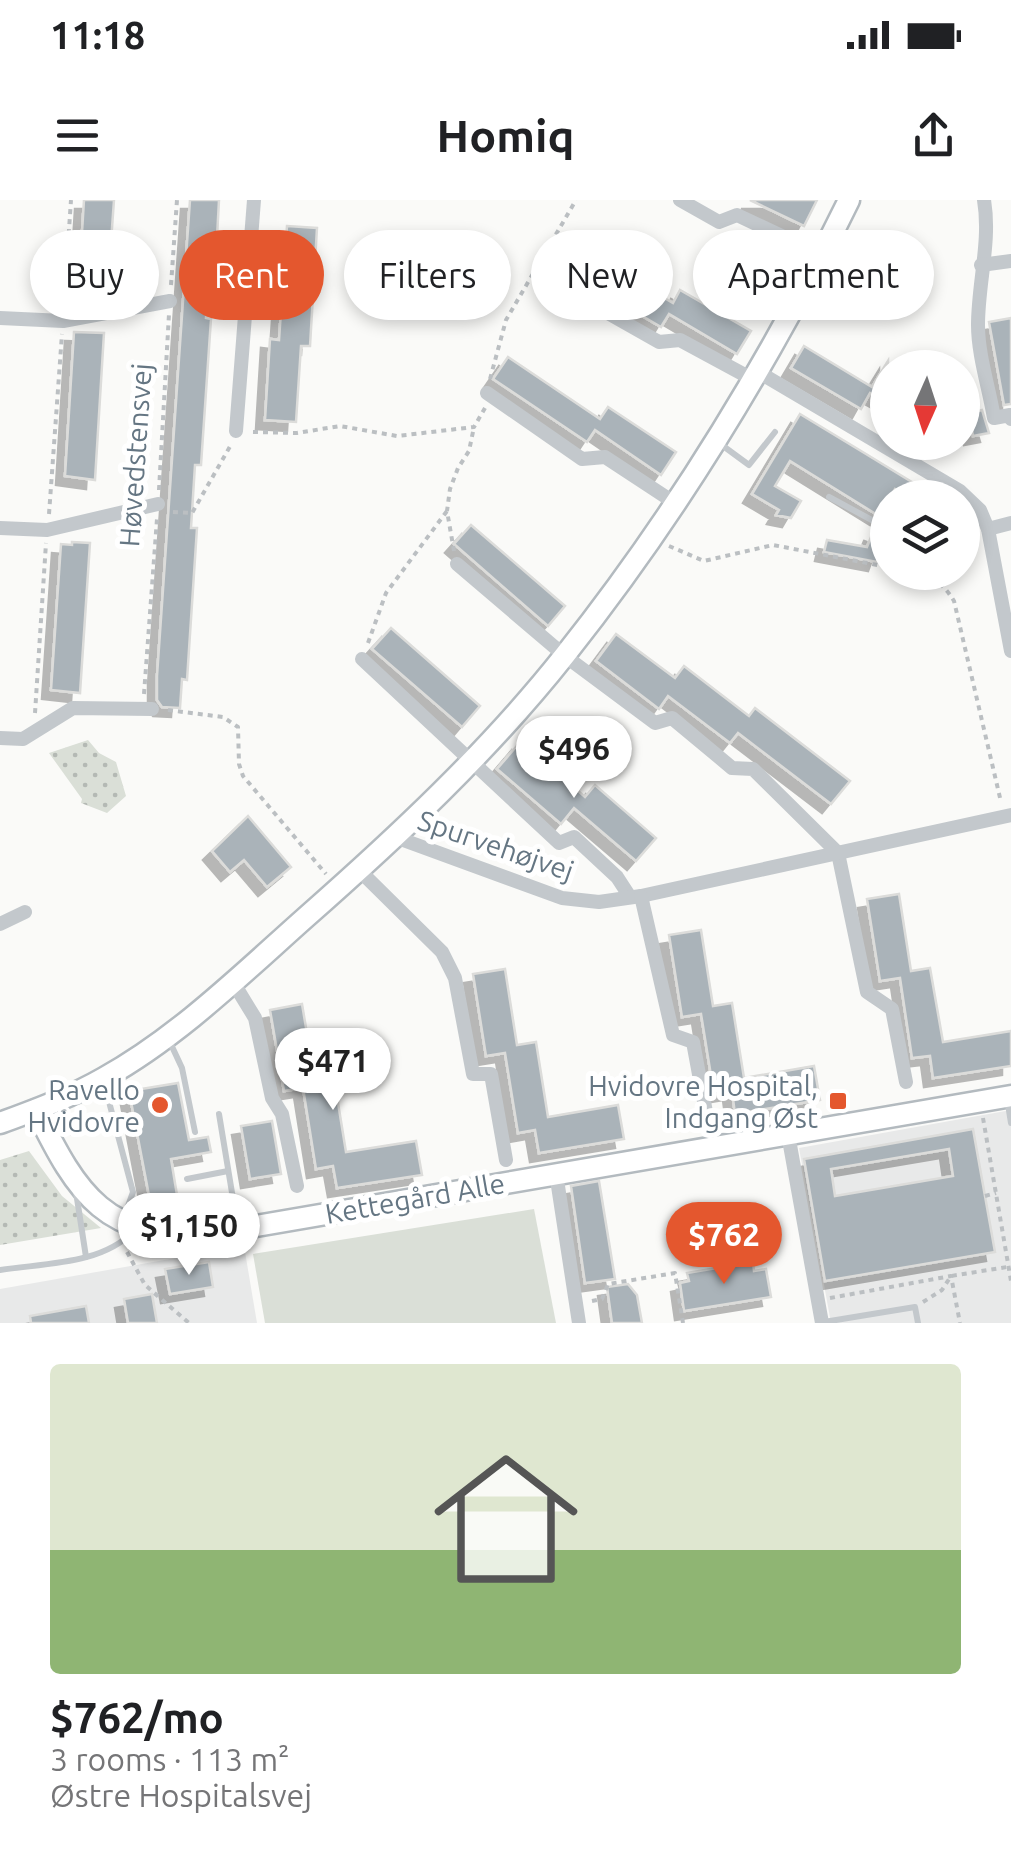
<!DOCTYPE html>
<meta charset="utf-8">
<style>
:root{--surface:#fff;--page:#f2f2f2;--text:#202124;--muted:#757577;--line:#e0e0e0;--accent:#e4572e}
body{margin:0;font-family:Ubuntu,sans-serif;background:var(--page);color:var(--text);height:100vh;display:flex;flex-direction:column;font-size:38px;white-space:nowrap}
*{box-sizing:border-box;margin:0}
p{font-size:32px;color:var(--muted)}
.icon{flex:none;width:55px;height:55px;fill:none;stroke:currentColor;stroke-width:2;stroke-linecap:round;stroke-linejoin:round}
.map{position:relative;height:1123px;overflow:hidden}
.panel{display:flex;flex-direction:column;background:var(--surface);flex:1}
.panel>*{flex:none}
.hud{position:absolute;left:30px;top:30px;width:952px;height:90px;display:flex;gap:20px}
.needle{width:65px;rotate:183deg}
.fabs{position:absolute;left:870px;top:150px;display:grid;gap:20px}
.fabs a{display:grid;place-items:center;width:110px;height:110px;border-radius:50%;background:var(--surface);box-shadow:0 5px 15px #0003;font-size:50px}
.price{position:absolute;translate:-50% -85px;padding:0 22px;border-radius:35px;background:#fff;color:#222;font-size:32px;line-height:65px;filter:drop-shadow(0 2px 5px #0008)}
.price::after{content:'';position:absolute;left:50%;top:60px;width:30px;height:22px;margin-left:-15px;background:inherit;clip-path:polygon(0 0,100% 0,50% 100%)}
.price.selected{background:var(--accent);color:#fff}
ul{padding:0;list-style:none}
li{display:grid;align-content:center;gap:20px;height:530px;padding:0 50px}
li+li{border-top:2px solid var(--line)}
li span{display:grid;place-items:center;height:310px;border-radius:10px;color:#555}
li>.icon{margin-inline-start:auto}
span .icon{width:180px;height:180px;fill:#fffc;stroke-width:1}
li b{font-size:42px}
.chip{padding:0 35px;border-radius:45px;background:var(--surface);box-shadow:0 5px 15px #0003;font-size:35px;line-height:90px}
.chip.selected{background:var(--accent);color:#fff}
.status{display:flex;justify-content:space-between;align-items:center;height:70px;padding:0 50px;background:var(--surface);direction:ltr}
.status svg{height:28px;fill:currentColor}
header{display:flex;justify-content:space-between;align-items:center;height:130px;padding:0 50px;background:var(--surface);font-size:45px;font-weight:600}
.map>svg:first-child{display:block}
</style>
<div class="status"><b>11:18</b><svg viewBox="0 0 49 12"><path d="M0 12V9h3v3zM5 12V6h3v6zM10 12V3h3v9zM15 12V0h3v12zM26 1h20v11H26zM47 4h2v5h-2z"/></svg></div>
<header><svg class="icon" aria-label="menu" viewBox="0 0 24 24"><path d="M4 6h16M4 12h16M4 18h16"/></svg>Homiq<svg class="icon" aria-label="share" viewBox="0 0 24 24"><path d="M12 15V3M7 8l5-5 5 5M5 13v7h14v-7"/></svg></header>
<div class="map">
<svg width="1011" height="1123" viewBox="0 0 1011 1123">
<defs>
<pattern id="park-dots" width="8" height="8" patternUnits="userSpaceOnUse" patternTransform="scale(2.5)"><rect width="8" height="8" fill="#dadfd7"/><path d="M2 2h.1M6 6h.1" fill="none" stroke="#b4b9b4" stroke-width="1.8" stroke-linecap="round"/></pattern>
<filter id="shadow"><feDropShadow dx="-9" dy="9" stdDeviation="0" flood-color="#0004"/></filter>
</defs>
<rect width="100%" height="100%" fill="#fafaf8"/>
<g fill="#e8e9e9">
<polygon points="1011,910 1011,1123 831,1123 799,948"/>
<polygon points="244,1046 257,1123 0,1123 0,1089"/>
</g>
<g fill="url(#park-dots)">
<polygon points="88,540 99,553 116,562 126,596 107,613 81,603 82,599 49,553"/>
<polygon points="29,951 62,996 101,1028 0,1045 0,960"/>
</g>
<polygon fill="#dadfd7" points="534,1009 556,1123 265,1123 253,1054"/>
<g fill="#aab3b9" stroke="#dcdcda" stroke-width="2.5" fill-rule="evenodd" filter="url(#shadow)">
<polygon points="84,0 114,0 109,70 80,65"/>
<polygon points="190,0 219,0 216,56 210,56 206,118 211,119 201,265 195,265 191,328 197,328 187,480 182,479 180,508 162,507 157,500 157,476"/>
<polygon points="750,0 817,0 804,26"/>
<polygon points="287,26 317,28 310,146 301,146 296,222 265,220 270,139 279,140"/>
<polygon points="577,47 673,103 680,90 751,131 737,154 669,114 661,127 564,70"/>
<polygon points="1011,118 1011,204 1004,205 989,122"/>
<polygon points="74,132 104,133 95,280 65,276"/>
<polygon points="804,146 872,187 888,161 888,203 870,193 861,209 791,168"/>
<polygon points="508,157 600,219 608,207 676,252 661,275 595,230 587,242 493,179"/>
<polygon points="982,210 989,233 973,236 969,213"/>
<polygon points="800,214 866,254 938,298 908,298 895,289 879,316 790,261 775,286 801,301 791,318 776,315 779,310 752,294"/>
<polygon points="471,325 565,406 548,426 454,344"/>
<polygon points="873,332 886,337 877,362 824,352 827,340 867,347"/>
<polygon points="72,342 90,343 80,493 51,490 61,344 72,345"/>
<polygon points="391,428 480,506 462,527 372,449"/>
<polygon points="616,434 675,478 684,466 749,516 755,508 850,581 831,604 738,533 730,543 668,496 659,509 596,461"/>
<polygon points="521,541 585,597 595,585 656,638 636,661 574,608 561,624 497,569"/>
<polygon points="248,616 291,667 267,687 244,660 230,672 212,651"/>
<polygon points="899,694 911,771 930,768 943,842 1011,831 1011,866 933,878 930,856 912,858 900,778 880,781 867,699"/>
<polygon points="701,730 713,806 732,803 744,878 814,866 820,900 735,914 732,891 714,894 701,814 682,817 669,735"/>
<polygon points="505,769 517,845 536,842 548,917 618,905 624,939 539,953 535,930 518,933 505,853 486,856 473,774"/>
<polygon points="302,804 315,881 334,878 346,952 416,941 422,975 337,988 333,966 316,969 303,888 284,891 270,810"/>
<polygon points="178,883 189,940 208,937 211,952 171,959 178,1001 151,1006 129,891"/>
<polygon points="272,921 281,974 250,979 241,926"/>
<path d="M973 929 995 1052 825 1081 804 959ZM949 949 953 976 835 996 831 969Z"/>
<polygon points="599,981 615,1079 585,1083 571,986"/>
<polygon points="209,1062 213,1087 170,1094 165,1069"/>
<polygon points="753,1062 754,1071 766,1069 771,1097 684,1111 680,1083 689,1081 687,1073"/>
<polygon points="628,1084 637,1095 642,1123 612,1123 607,1087"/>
<polygon points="152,1094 157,1123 128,1123 124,1099"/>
<polygon points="86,1106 89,1123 31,1123 30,1116"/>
</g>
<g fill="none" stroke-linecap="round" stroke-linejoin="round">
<g stroke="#b3babf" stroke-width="25">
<g id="secondary">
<path d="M36 910C78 996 106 1040 210 1034L1011 896"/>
<path d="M0 923C35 910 71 897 104 878 178 837 242 774 305 718 397 637 489 551 565 455 677 314 770 161 849 0"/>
</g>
</g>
<g stroke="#bbbfc2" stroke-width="4" stroke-dasharray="5 5" stroke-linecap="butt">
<polyline points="171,85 177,0"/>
<polyline points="64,104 71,0"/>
<polyline points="490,179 506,120 576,0"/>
<polyline points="253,232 297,233 340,226 397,236 474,227 485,208"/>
<polyline points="159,290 169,114"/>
<polyline points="173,312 192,313 232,243"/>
<polyline points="49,314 62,134"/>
<polyline points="669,346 704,361 773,345 888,367"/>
<polyline points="454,351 447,311 450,289 458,268 469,251 474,227"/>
<path d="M912 372C933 377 943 383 954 401L1001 602"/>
<polyline points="368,443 386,393 447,311"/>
<polyline points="144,494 157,319"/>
<polyline points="168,510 223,517 238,527 239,564 243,576 326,674"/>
<polyline points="35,513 46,343"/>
<polyline points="983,918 1011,1081"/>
<polyline points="70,934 95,928 104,932"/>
<polyline points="985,996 996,993"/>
<polyline points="127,1052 145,1085 189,1123"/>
<polyline points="830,1098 951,1076 960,1123"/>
<polyline points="592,1101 602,1099 608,1084 675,1073 683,1123"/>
<polyline points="923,1102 942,1090 951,1076 1007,1067"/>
</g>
<g stroke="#c3c8cc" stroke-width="6">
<polyline points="719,243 749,265 775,232"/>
<polyline points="829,297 881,325 888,325"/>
<polyline points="962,314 979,310"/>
<polyline points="168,838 182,868 195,932"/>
<polyline points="104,883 133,992 123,1020"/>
<polyline points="1007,898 1011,923"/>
<polyline points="219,914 237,1023"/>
<polyline points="187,979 228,971"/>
<polyline points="76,992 86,1057"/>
<path d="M0 1070C45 1063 101 1065 134 1031"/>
<polyline points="824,1122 915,1107 918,1123"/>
</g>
<g stroke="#c3c8cc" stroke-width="14">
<polyline points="680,0 719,22 737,15 822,55"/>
<path d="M984 0C991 41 978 83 978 125 978 155 989 188 994 218L1010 215 1011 219"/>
<polyline points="981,65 1011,61"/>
<polyline points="553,82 659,142 680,140 754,180"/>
<polyline points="0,118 63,121 170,101"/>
<polyline points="760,173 960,291 980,310 988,329 1011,451"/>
<polyline points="487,193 582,259 605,257 675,303"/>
<polyline points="236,231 254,0"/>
<polyline points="0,328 47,330 158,304"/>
<polyline points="988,329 1011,323"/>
<polyline points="457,364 565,456 655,523 672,518 732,568 753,569 838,653 867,792 892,809 906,882"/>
<polyline points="362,459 559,643 574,637 617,677 630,697"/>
<polyline points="0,538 23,539 73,508 152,509"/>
<polyline points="395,637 562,698 599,702 641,696 1011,615"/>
<polyline points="360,671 442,752 455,778 473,874 491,874 506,960"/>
<polyline points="641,696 673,835 693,842 708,923"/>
<polyline points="0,724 25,712"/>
<polyline points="233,782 255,818 272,898 282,914 297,986"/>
<polyline points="788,934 822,1123"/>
<polyline points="556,973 579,1123"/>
</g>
<use href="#secondary" stroke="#fff" stroke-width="20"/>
</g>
<g fill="#e4572e" stroke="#fff" stroke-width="4">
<rect x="828" y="891" width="20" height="20" rx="5"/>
<circle cx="160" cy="905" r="10"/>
</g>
<g text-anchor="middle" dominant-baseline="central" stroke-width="10" stroke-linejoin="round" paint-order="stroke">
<g font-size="28" fill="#657683" stroke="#fff">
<text transform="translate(135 255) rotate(-86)">Høvedstensvej</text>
<text transform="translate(496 645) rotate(19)">Spurvehøjvej</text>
<text transform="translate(415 998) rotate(-10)">Kettegård Alle</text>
</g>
<g font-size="28" fill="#657683" stroke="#fff" text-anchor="end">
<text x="818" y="885">Hvidovre Hospital,<tspan x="818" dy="32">Indgang Øst</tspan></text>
<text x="140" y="889">Ravello<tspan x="140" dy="32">Hvidovre</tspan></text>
</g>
</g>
</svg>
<div class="fabs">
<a><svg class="needle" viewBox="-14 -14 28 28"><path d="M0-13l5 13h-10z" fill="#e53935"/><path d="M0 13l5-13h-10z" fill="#757577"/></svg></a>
<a><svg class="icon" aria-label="layers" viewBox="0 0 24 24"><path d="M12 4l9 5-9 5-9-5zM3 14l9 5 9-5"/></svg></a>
</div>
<b class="price" style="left:574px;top:601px">$496</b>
<b class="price" style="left:333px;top:913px">$471</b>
<b class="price" style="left:189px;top:1078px">$1,150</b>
<b class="price selected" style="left:724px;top:1087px">$762</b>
<div class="hud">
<a class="chip">Buy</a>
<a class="chip selected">Rent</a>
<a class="chip">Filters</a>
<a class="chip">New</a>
<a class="chip">Apartment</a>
</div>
</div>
<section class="panel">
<ul>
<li><span style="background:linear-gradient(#dfe7d0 60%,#8fb573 0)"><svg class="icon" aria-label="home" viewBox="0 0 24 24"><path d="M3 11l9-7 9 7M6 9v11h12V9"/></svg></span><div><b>$762/mo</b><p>3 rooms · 113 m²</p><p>Østre Hospitalsvej</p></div></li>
</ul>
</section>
